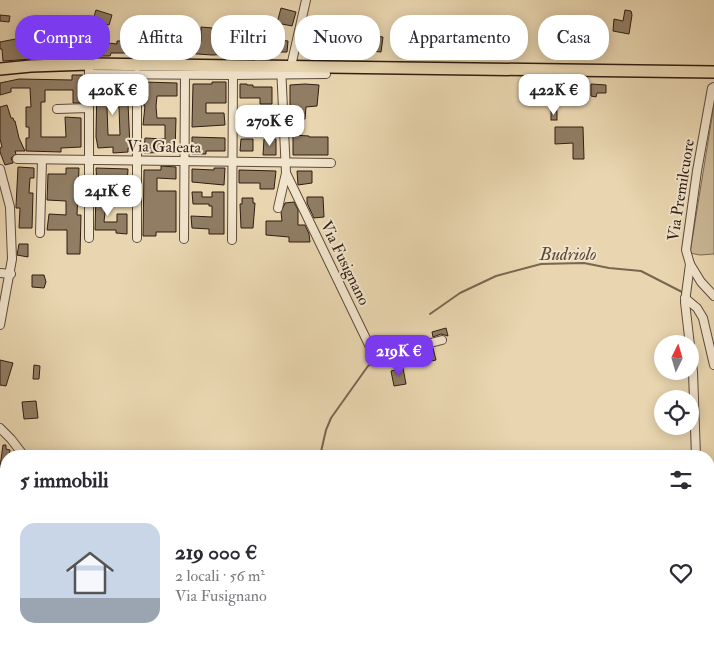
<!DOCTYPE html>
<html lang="it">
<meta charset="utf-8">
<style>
:root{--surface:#fff;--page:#f2f2f3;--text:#2b2b33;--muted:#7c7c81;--line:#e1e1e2;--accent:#7c3aed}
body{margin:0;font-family:"IM FELL Double Pica",serif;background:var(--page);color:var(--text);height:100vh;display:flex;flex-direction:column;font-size:19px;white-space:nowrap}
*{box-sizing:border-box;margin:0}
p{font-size:16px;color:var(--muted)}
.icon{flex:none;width:28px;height:28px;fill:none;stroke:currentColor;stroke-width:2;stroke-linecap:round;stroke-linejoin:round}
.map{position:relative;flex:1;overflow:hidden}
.details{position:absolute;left:0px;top:450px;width:715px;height:195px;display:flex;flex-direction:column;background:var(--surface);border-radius:20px 20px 0 0;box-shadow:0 2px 12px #0003}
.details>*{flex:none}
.guide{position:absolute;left:15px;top:15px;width:685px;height:45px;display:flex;gap:10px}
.needle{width:32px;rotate:5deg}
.controls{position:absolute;left:654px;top:335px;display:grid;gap:10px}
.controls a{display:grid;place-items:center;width:45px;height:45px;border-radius:50%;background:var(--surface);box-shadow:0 2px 12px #0003;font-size:25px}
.price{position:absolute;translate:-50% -42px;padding:0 11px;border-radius:10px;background:#fff;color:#222;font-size:16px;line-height:32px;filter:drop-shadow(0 1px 2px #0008)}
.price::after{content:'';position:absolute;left:50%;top:30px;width:15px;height:11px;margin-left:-8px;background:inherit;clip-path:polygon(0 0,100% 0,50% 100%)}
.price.active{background:var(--accent);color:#fff}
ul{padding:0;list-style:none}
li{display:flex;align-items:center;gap:15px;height:125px;padding:0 20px}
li+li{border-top:1px solid var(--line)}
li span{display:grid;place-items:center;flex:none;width:140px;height:100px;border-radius:15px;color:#555}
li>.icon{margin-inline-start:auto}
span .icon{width:60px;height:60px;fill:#fffc;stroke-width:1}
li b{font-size:21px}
h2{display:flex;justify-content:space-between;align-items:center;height:60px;padding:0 20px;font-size:21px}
.chip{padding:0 18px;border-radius:20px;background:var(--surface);box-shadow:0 2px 12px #0003;font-size:18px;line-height:45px}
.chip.active{background:var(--accent);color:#fff}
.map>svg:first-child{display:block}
</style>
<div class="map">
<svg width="714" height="645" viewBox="0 0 714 645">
<rect width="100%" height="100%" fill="#e9d6b0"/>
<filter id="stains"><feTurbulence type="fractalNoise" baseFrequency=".004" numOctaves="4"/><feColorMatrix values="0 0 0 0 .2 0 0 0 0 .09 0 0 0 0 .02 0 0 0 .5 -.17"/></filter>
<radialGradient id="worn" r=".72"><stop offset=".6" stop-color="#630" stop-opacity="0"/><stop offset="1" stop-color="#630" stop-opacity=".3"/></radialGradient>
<polygon fill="#cab795" stroke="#7d6a54" points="714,105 714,254 700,255 690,253"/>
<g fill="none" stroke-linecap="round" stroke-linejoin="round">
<g stroke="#796650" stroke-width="2">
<polyline points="430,314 460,293 496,276 541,264 584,263 609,268 641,271 682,292"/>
<polyline points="320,456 326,430 331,418 368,366 376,361"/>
<polyline points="206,645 211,639"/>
</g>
</g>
<g fill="#907d64" stroke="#301d12" fill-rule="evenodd">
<polygon points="281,8 296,12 292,26 277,23"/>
<polygon points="96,10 112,15 109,25 93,20"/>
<polygon points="625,10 631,11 632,15 629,34 613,31 614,19 623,21"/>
<polygon points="0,15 10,16 9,22 0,21"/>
<polygon points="32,21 42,21 42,34 30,34 30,23 32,23"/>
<polygon points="474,21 485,21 484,39 474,39"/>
<polygon points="201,27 213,28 212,40 227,40 229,47 264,46 264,38 271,39 272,32 280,33 280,40 288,41 287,52 256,52 256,53 212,55 184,53 184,55 158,55 158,52 141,52 141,55 132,55 132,53 111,53 110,56 73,56 3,61 2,49 0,49 0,42 26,37 28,48 44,47 43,38 56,38 57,47 68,48 67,41 90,41 117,44 117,41 129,41 129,46 140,46 140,40 165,39 165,43 175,44 175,37 182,37 182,40 201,41"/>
<polygon points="588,30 596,31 596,39 588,39"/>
<polygon points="362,35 383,37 381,52 360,50"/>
<polygon points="401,48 418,50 417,56 401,54"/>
<polygon points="72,75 83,75 83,103 73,103 73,90 45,90 45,102 41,102 41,137 66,137 65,117 81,118 81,147 61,148 61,152 26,151 26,138 29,138 29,127 26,127 26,107 31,107 30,88 11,88 11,92 0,95 0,83 19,79 72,80"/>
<path d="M97 81 129 83 128 103 130 148H128V152L113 153V147L98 148 96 137ZM107 107H119L120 135H108Z"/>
<polygon points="143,82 177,83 177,96 157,96 156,106 157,118 176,118 175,152 144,153 145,138 165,139 165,125 143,125 145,106 144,106"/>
<polygon points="212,82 226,82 226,103 206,103 206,113 224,113 225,125 192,127 193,84 212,84"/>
<polygon points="240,84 247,84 247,85 253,85 253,87 272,87 272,104 260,104 260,98 240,98"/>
<polygon points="305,84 319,85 317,106 306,107 305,119 302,119 302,122 290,122 290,85"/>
<polygon points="591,84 606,85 606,93 597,93 596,97 591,96"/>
<polygon points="7,105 11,118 13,118 14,121 15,121 19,138 25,151 15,151 16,154 11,158 13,163 5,165 0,152 0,148 2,147 0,139 0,107"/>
<rect x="551" y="111" width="6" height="9"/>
<polygon points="242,115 252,115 253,127 242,127"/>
<polygon points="263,115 275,115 275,127 263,126"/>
<polygon points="555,127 583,127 584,159 573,159 573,143 555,144"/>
<polygon points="293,135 309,136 309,137 328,137 328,155 293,155"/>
<polygon points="192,137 225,138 225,151 206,151 206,154 192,154"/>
<polygon points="241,139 253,139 253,151 240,151"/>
<polygon points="264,139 276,139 276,155 263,155"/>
<polygon points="161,166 176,167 176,179 157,178 157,191 176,191 176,232 156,232 156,236 143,236 144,170 161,170"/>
<polygon points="18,167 34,168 34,178 30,178 29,193 33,193 32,228 19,228 20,208 16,208 16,206"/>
<polygon points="66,168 79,168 77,215 81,215 80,254 67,254 67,230 47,230 49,214 66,215 66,201 47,200 48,174 66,174"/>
<polygon points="96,168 128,169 127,184 97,183"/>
<polygon points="214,168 225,168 224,185 192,182 192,169 214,170"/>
<polygon points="239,170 276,171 274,189 260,189 260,183 239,183"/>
<polygon points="297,171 312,171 312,183 298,185"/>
<polygon points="192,192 202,192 202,197 212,197 212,192 224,192 224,234 209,234 209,229 192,228 191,216 212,217 212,206 209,206 209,204 193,204"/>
<polygon points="96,193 107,193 104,222 117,222 117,214 127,214 127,234 116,233 116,230 95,230"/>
<polygon points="118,193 127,193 127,204 118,203"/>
<polygon points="307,197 323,197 324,217 314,218 307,203"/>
<polygon points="242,198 253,198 253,203 255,203 253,228 241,228 240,204 242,204"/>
<polygon points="294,202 298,210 298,225 305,225 309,234 310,242 289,242 289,237 266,235 266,221 282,221 281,212 285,203"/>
<polygon points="19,244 28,244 28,257 17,255"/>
<polygon points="32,275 44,275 46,282 44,288 32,287"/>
<polygon points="446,328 448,336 441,334 433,337 432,332"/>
<polygon points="433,348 436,360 413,365 411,354"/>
<polygon points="0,360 13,363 6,386 0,385"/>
<polygon points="34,365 40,366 39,379 33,379"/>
<polygon points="403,368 406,384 394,386 391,371"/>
<polygon points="36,401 38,418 24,419 22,402"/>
<polygon points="3,445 6,445 6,449 10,450 9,456 6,456 6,468 0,467"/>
</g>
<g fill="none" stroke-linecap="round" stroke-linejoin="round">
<g stroke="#5e4b3a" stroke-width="10">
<g id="street">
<polyline points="281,66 286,173 371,349 378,356 385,358 393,356 404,350 442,340"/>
<polyline points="291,66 306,0"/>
<polyline points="89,68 89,238"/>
<polyline points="89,74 233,75 326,74"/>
<polyline points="57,109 89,108"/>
<polyline points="17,159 331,163"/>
<polyline points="0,169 10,207 12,259 0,325"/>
<polyline points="278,208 286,173"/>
<polyline points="40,233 42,160"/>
<polyline points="137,238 137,74"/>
<polyline points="184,239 185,75"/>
<polyline points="232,240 233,75"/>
<polyline points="690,264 701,282 714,296"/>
<polyline points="0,273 11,274"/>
<polyline points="685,298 697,308 703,318 714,365"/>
<polyline points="0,428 11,439 24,456"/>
<polyline points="696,456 693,372 685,302 690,264 686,250 697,171 712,88 714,87"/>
<polyline points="612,639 613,645"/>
<polyline points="27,645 27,639"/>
</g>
</g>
<g stroke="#301d12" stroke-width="14">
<polyline id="primary" points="0,69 31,66 89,64 714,72"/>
</g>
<use href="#street" stroke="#f1e4cc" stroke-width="8"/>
<use href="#primary" stroke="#e9d6b0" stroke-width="11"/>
</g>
<g text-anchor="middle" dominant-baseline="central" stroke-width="4" stroke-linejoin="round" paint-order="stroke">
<g font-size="16" fill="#301d12" stroke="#f1e4cc">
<text transform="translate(164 147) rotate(1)">Via Galeata</text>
<text transform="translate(681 190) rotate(-81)">Via Premilcuore</text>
<text transform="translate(345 263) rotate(64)">Via Fusignano</text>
</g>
<g font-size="18" font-style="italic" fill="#5b4836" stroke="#f1e4cc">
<text x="568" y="254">Budriolo</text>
</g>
</g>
<rect width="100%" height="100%" filter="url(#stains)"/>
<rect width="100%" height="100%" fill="url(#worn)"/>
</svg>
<div class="controls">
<a><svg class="needle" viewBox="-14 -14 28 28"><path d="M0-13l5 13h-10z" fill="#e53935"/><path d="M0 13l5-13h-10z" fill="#7c7c81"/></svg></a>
<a><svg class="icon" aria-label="locate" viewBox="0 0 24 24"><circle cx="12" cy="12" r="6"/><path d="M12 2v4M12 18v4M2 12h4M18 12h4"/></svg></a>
</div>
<b class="price" style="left:113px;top:116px">420K €</b>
<b class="price" style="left:554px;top:116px">422K €</b>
<b class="price" style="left:270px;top:147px">270K €</b>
<b class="price" style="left:108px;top:217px">241K €</b>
<b class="price active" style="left:399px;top:377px">219K €</b>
<div class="guide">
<a class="chip active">Compra</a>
<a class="chip">Affitta</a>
<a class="chip">Filtri</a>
<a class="chip">Nuovo</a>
<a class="chip">Appartamento</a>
<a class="chip">Casa</a>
</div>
<section class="details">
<h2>5 immobili<svg class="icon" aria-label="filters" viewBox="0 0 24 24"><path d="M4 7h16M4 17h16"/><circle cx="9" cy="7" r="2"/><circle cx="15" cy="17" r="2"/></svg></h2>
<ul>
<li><span style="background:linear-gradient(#c9d6e8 75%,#9aa5b1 0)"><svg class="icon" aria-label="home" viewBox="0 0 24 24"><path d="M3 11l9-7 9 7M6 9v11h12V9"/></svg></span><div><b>219 000 €</b><p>2 locali · 56 m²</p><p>Via Fusignano</p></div><svg class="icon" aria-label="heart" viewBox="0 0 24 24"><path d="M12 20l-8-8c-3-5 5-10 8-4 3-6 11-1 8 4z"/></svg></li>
</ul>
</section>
</div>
